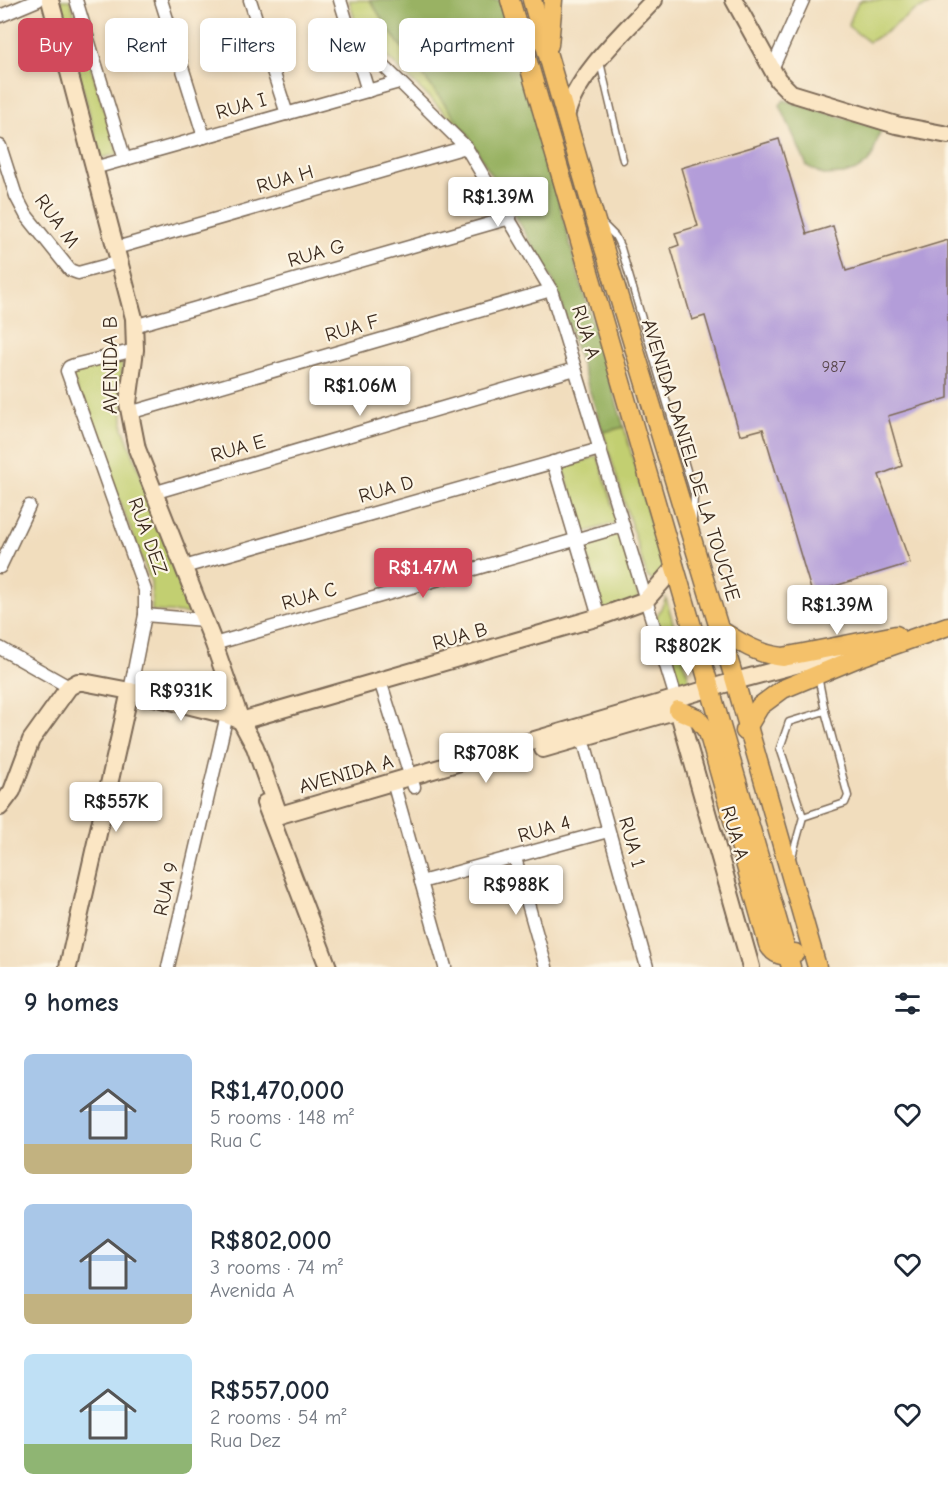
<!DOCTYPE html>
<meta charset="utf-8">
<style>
:root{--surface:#fff;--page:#f2f2f3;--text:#1f2937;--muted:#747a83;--accent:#d1495b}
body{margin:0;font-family:"Comic Neue",sans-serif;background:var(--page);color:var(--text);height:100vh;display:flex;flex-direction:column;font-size:22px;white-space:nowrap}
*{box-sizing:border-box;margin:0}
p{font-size:20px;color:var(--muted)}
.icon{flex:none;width:33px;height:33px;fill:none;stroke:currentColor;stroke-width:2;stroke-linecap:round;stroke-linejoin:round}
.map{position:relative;height:967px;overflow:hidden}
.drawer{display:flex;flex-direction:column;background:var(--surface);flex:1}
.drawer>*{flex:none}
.guide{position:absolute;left:18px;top:18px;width:600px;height:54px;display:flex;gap:12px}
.price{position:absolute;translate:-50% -51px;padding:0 14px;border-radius:6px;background:#fff;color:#222;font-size:20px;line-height:39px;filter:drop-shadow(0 2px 3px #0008)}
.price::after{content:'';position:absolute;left:50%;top:36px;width:18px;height:14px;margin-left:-9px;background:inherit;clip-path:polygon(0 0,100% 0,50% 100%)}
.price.current{background:var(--accent);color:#fff}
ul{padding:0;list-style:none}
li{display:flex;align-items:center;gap:18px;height:150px;padding:0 24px}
li span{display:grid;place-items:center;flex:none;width:168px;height:120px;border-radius:9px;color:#555}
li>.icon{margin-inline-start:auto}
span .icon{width:72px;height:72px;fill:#fffc;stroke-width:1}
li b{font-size:26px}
h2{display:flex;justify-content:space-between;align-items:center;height:72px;padding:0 24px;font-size:26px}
.chip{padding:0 21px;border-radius:9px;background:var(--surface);box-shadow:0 3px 9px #0003;font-size:21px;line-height:54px}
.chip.current{background:var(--accent);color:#fff}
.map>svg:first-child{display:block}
</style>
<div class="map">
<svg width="948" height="967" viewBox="0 0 948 967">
<rect width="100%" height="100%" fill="#fcf5e5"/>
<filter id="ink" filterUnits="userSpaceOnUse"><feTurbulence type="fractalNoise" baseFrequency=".0167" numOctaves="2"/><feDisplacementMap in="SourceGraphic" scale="12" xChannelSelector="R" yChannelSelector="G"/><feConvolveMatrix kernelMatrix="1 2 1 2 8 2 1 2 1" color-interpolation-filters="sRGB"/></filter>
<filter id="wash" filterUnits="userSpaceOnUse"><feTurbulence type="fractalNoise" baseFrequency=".008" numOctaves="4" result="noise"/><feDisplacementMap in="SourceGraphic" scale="24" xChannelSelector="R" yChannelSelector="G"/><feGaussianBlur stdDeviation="1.35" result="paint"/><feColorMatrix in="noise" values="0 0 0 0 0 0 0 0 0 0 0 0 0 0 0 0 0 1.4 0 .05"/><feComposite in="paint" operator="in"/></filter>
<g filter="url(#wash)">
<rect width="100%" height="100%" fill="#f1ddbd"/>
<g fill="#c2cf71" stroke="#7e7c48" stroke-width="1.5">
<polygon points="60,0 70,0 118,154 101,158"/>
<polygon points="349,0 370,0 389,30 468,135 357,28"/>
<polygon points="862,0 941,0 914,11 886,32 869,42 848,26 857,4"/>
<polygon points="122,359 123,428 194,614 152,611 151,582 69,369"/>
<polygon points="624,427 663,567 662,575 655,581 647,577 603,432"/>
<polygon points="598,456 618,522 583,533 563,467"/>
<polygon points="619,533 639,599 604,610 584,544"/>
<polygon points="666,598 690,682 676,686 656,618"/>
</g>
<g fill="#99b263" stroke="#6a6e40" stroke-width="1.5">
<polygon points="370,0 505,0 578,274 624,427 603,432 555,284 468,135 389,30"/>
<polygon points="784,100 881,129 872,157 867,163 859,169 844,174 823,175 807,166 780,105"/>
</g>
<g id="blocks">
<polygon fill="#b39dd9" points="779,139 807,234 833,226 846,271 948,240 948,398 888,416 902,466 879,475 910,563 812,593 763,429 740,435 705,316 692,320 671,248 679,245 675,233 698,226 681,168"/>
</g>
</g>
<g filter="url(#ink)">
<use href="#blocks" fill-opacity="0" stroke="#7b6956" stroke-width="1.5"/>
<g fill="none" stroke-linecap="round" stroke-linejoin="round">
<g stroke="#7b6956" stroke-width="9">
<g id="lane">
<polyline points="600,62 623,160"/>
<polyline points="603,224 615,236 621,248 694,494 693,521"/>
<polyline points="818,676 825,711"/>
<polyline points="791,860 803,817 780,748 789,722 825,711 848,796 845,803 803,817"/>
</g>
</g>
<g stroke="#7b6956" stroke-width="15">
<g id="street">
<polyline points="76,0 125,160"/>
<polyline points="161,0 204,137"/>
<polyline points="250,0 287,114"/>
<polyline points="340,0 368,91"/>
<polyline points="0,16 38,0"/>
<polyline points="351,34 466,147 551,290 676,698"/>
<polyline points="772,69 803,0"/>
<polyline points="0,146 16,196 26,215 70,270 78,273 119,262"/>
<polyline points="94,168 399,82"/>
<polyline points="116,248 466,147"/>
<polyline points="134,326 510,218"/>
<polyline points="129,413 551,290"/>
<polyline points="553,462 599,617"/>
<polyline points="153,493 575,369"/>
<polyline points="0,567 29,506"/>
<polyline points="184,567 600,449"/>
<polyline points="145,615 204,620"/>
<polyline points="214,644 623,526"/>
<polyline points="0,648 69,687"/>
<polyline points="380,681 414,787"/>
<polyline points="130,691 145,615 145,590 67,371 69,367 74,365 135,350"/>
<polyline points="581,731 647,967"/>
<polyline points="393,782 445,967"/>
<polyline points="515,858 546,967"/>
<polyline points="421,882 608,831"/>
<polyline points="168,967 227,715"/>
</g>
</g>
<g stroke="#7b6956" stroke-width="20">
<g id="secondary">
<polyline points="50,0 134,318 135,350 128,403 137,449 214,644 241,721 255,747 279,815"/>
<polyline points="734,0 778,80 791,93 896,125 948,135"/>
<path d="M566 117C574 77 626 30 654 0"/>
<polyline points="241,721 599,617 646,600 675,567"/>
<polyline points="543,749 678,710 751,967"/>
<polyline points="265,803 328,967"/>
<polyline points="0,807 12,791 31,740 69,687 78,682 83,682 130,691 227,715 241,721"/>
<polyline points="280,815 735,681 837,654"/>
<polyline points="68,967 130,691"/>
</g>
</g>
<g stroke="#7b6956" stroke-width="21">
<g id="primary">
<polyline points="510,0 791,967"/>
<polyline points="532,0 594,215 735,681 817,967"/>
<polyline points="549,45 553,0"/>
<path d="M719 629C739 642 759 655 783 657L896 635"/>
<path d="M678 710 697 718 708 732 768 944C774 955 783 958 795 953"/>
<polyline points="745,731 760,706 783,689 860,657 948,626"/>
</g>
</g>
<use href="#lane" stroke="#fff" stroke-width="6"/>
<use href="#street" stroke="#fff" stroke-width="12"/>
<use href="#secondary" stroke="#fbe6c4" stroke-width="16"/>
<use href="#primary" stroke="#f4c16b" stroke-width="18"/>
</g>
</g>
<g text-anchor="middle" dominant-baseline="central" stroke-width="4.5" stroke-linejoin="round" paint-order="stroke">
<g font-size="16" fill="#59474d">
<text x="834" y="367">987</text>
</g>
<g font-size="20" fill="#3b2a1e" stroke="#fcf5e5">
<text transform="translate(241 106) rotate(-16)">RUA I</text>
<text transform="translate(285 179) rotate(-16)">RUA H</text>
<text transform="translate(57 221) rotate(54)">RUA M</text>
<text transform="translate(316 253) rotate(-16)">RUA G</text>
<text transform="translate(352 328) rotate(-16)">RUA F</text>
<text transform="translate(586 332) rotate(73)">RUA A</text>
<text transform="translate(110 365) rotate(-90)">AVENIDA B</text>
<text transform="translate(238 448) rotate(-16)">RUA E</text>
<text transform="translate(691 460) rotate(73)">AVENIDA DANIEL DE LA TOUCHE</text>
<text transform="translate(386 489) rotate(-16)">RUA D</text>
<text transform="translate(148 536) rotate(70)">RUA DEZ</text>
<text transform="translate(309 596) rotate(-16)">RUA C</text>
<text transform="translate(460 636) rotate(-16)">RUA B</text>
<text transform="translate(346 774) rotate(-16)">AVENIDA A</text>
<text transform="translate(544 829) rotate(-16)">RUA 4</text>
<text transform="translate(735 833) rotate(74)">RUA A</text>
<text transform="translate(632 842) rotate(74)">RUA 1</text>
<text transform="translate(166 889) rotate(-77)">RUA 9</text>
</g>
</g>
</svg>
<b class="price" style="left:498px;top:228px">R$1.39M</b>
<b class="price" style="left:360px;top:417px">R$1.06M</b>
<b class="price current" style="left:423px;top:599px">R$1.47M</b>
<b class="price" style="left:837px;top:636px">R$1.39M</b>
<b class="price" style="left:688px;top:677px">R$802K</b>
<b class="price" style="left:181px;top:722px">R$931K</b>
<b class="price" style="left:486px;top:784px">R$708K</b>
<b class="price" style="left:116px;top:833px">R$557K</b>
<b class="price" style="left:516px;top:916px">R$988K</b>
<div class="guide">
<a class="chip current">Buy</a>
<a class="chip">Rent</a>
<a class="chip">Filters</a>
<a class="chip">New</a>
<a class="chip">Apartment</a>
</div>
</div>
<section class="drawer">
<h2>9 homes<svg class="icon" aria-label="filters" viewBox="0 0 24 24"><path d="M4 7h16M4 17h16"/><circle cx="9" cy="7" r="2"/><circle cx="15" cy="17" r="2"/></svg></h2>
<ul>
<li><span style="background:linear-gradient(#a9c7e8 75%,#c2b280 0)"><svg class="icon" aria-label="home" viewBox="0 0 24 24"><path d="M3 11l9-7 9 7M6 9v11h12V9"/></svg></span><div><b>R$1,470,000</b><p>5 rooms · 148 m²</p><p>Rua C</p></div><svg class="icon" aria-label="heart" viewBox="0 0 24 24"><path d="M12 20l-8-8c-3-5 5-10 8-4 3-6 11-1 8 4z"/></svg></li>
<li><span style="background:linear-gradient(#a9c7e8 75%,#c2b280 0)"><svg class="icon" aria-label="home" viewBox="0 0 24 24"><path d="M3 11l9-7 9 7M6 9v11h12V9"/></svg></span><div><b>R$802,000</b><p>3 rooms · 74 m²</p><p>Avenida A</p></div><svg class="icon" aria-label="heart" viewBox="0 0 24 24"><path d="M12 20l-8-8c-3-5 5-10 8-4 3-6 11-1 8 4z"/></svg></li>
<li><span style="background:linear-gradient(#bfe0f5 75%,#8fb573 0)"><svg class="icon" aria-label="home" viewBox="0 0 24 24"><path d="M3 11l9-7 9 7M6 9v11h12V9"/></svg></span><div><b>R$557,000</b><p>2 rooms · 54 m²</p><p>Rua Dez</p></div><svg class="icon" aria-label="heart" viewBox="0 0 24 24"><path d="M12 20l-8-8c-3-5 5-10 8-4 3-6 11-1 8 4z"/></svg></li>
</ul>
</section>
